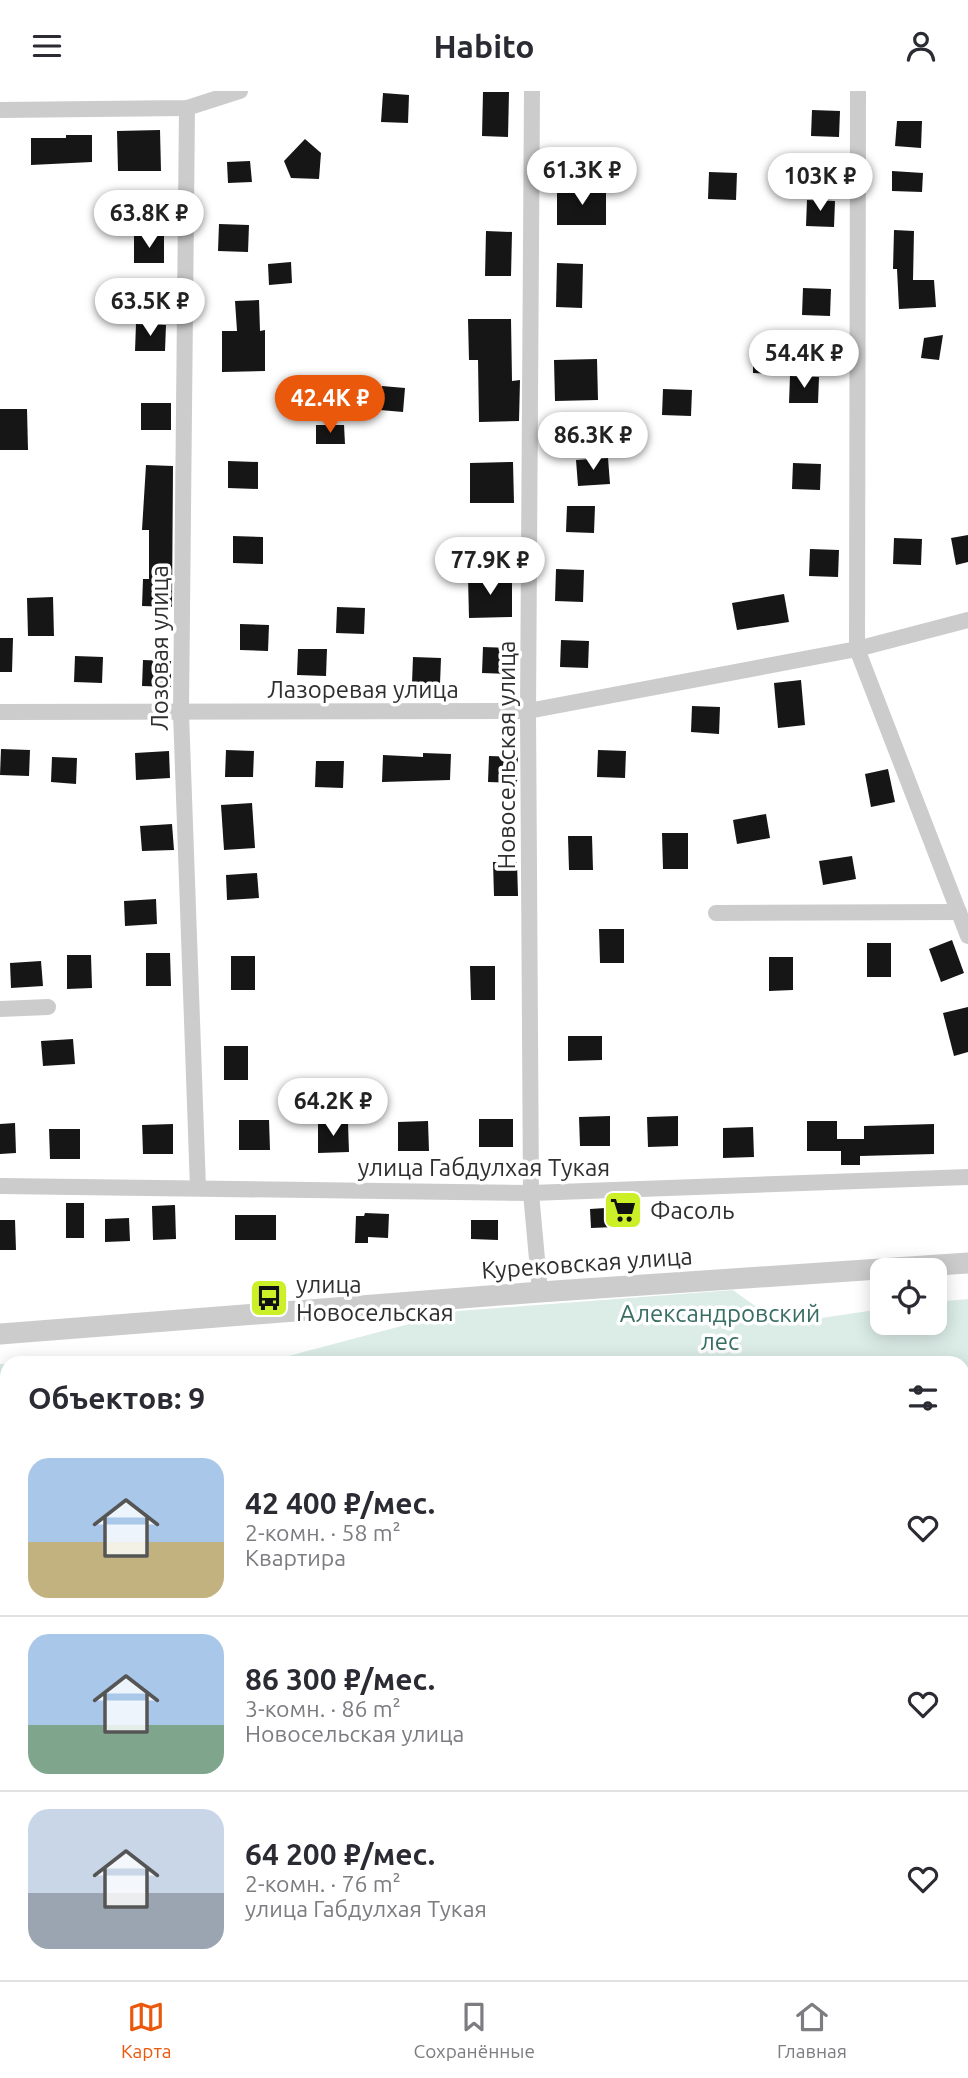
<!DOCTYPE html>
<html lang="ru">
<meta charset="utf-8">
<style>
:root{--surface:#fff;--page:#f7f7f7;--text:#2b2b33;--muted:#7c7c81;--line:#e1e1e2;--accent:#ea580c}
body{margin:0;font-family:Ubuntu,sans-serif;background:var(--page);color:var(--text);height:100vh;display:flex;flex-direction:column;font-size:26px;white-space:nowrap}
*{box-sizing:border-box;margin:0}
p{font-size:23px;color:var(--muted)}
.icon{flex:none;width:38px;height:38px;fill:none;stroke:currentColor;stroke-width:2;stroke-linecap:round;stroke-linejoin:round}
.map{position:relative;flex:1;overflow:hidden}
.panel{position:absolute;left:0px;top:1265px;width:970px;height:625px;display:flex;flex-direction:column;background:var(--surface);border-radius:21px 21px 0 0;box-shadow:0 4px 18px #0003}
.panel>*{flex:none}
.controls{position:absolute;left:870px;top:1167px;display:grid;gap:14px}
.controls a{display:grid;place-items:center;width:77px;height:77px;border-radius:14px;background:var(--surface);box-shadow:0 4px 18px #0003;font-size:35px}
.price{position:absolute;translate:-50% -60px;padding:0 16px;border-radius:24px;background:#fff;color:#222;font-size:23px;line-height:46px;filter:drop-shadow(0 2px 4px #0008)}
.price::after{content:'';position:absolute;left:50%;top:42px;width:21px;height:16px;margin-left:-10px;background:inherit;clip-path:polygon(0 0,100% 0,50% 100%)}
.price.selected{background:var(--accent);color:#fff}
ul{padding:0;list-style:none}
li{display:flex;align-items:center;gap:21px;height:175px;padding:0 28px}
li+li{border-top:2px solid var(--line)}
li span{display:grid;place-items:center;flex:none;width:196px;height:140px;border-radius:21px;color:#555}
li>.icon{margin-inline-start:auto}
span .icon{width:84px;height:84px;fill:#fffc;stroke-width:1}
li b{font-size:30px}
h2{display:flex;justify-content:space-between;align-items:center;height:84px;padding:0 28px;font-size:30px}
header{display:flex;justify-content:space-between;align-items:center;height:91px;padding:0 28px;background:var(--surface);font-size:32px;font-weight:700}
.tabs{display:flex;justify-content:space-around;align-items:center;height:98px;border-top:2px solid var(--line);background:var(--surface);font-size:19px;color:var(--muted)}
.tabs a{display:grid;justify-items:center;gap:4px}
.tabs .selected{color:var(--accent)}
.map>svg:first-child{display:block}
</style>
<header><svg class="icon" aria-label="menu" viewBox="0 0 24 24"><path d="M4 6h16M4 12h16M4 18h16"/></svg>Habito<svg class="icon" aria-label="person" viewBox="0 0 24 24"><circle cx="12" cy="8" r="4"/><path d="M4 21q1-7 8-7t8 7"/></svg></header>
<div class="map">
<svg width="968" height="1889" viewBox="0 0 968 1889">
<rect width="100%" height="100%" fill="#fff"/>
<polygon fill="#dcede8" points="733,1199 780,1233 882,1218 882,1232 934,1232 935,1211 968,1208 968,1889 0,1889 0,1273 7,1273 7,1883 962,1883 962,1272 262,1272 458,1220"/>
<g fill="#161616">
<polygon points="483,1 509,1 508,46 482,45"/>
<polygon points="383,2 409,4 408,32 381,31"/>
<polygon points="812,19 840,20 839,46 811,45"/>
<polygon points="897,30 922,30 921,57 895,55"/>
<polygon points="160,39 161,80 118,80 117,40"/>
<polygon points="66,44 92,44 92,71 31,74 31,47 66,47"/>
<polygon points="305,48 321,62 319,88 291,87 284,70"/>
<polygon points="250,70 252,91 228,92 227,71"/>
<polygon points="892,80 923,82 922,101 892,100"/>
<polygon points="709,81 737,82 736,109 708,108"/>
<rect x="557" y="99" width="49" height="35"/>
<polygon points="807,109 835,110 834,136 806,135"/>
<polygon points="219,133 249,134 248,161 218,160"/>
<polygon points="894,139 914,140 913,189 934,189 936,216 899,218 897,178 893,178"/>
<polygon points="486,140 512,141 511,185 485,185"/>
<rect x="134" y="145" width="30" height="27"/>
<polygon points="291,171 292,192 269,194 268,173"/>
<polygon points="557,172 583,173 582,217 556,216"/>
<polygon points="803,197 831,198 830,225 802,224"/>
<polygon points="259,209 260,240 265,239 265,280 222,281 222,240 237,240 235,210"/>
<polygon points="468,228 511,228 512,290 520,289 519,330 479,331 478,269 469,269"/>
<polygon points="136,233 166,234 165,260 135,260"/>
<polygon points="943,244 939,269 921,267 924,247"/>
<polygon points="753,256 782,257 781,283 753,282"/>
<polygon points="597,268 598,309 555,310 554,269"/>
<polygon points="790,285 819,286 818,312 789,312"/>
<polygon points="382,295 405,297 403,321 380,319"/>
<polygon points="663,298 692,299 691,325 662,324"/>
<rect x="141" y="312" width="30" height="27"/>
<polygon points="0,318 27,318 28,359 0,359"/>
<polygon points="316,334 344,334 345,353 316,353"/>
<polygon points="608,367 610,393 578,395 576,369"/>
<polygon points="228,370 258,371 258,398 228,397"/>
<polygon points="513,371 514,412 470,412 470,372"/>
<polygon points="793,372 821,373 820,399 792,398"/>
<polygon points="146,374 173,375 172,516 142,515 143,488 149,488 149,439 142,439"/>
<polygon points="567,415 595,415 594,442 566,441"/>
<polygon points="968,444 968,471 956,474 951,447"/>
<polygon points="233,445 263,446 263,473 233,472"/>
<polygon points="894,447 922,448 921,474 893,473"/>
<polygon points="810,458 839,459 838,486 809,485"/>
<polygon points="556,478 584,479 583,511 555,510"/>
<polygon points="512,485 512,526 469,527 468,486"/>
<polygon points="784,503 789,531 737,539 732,512"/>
<polygon points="53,506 54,545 28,545 27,507"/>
<polygon points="337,516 365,517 364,543 336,542"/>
<polygon points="240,533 269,534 268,560 240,559"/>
<polygon points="0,547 13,547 12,581 0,581"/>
<polygon points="561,549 589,550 588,577 560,576"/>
<polygon points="483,556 511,557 510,583 482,582"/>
<polygon points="298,558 327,558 326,585 297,584"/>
<polygon points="75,565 103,566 102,592 74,591"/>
<polygon points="413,566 441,567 440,593 412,592"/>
<polygon points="143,569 171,570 171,596 142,595"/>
<polygon points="801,589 805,634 778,637 774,592"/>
<polygon points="692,615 720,616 719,643 691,641"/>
<polygon points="1,658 30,659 29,685 0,684"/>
<polygon points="226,659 254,660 253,686 225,686"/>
<polygon points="598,659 626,660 625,687 597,686"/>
<polygon points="169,660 170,687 136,689 135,662"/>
<polygon points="423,662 451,663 450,689 382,691 383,664 423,666"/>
<polygon points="489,665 518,666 517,692 488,691"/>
<polygon points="52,666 77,667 76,693 51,691"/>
<polygon points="316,670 344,670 343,697 315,696"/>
<polygon points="888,678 895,711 871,716 865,683"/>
<polygon points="252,712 255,757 224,759 221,714"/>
<polygon points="766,723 770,747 737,753 733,729"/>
<polygon points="172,733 174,759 142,760 140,735"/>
<polygon points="662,742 688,742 688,778 663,778"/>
<polygon points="568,745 592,745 593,779 569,779"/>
<polygon points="852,765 856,788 823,794 819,770"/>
<polygon points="493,771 517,771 518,805 494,805"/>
<polygon points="257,782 259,807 227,809 226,784"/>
<polygon points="156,808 157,833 125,835 124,810"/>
<polygon points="599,838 624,838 624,872 600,872"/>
<polygon points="952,849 964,882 941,891 929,858"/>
<rect x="867" y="852" width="24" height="34"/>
<polygon points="146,862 170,862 171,895 146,895"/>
<polygon points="67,864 91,864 92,897 67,898"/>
<rect x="231" y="865" width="24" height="34"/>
<polygon points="769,866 793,866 793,899 769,900"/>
<polygon points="41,870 43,895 11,897 10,872"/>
<polygon points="470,875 495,875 495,909 471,909"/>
<polygon points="968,916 968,961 954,965 943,922"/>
<polygon points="568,945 602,945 602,969 568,970"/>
<polygon points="73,948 75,973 43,975 41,950"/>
<rect x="224" y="955" width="24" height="34"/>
<polygon points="610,1025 610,1055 580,1055 579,1026"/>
<polygon points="678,1025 678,1055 648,1056 647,1026"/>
<rect x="479" y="1028" width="34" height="28"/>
<polygon points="239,1029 269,1029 270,1059 239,1059"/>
<polygon points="428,1030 429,1060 398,1060 398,1031"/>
<polygon points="807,1030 837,1030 837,1048 864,1048 864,1035 934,1033 934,1063 860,1065 860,1074 841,1074 841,1060 807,1060"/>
<polygon points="15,1032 16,1062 0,1063 0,1033"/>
<polygon points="318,1032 348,1032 349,1061 318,1062"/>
<polygon points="173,1033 173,1063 143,1063 142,1034"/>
<polygon points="753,1036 754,1066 723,1067 723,1037"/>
<polygon points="49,1038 80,1038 80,1068 50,1068"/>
<rect x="66" y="1112" width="18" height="35"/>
<polygon points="175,1114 176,1148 153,1149 152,1115"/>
<polygon points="636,1115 637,1135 591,1137 590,1118"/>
<polygon points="365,1122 389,1123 388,1147 368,1146 368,1152 355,1152 356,1125 364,1125"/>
<rect x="235" y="1124" width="41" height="25"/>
<polygon points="129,1127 130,1150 105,1151 105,1128"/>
<polygon points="0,1129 15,1129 16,1159 0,1159"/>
<polygon points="471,1129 498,1129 498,1149 471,1148"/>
</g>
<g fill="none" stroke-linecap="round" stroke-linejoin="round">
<g stroke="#ccc" stroke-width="2.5" stroke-dasharray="3.5 3.5" stroke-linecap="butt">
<polyline points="0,1372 7,1374"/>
<polyline points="962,1451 968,1451"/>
<polyline points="0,1842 7,1837"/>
<polyline points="532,1889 534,1883"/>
</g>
<g stroke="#ccc" stroke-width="16">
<polyline points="532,0 528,620 531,1102 540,1201"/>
<polyline points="858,0 857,558 968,845"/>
<polyline points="187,17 181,622 198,1097"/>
<polyline points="0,19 187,17 240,0"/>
<polyline points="0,621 528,620 857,558 968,529"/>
<polyline points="716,822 959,821"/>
<polyline points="0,918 48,916"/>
<polyline points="0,1095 531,1102 968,1086"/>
</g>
<polyline stroke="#ccc" stroke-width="21" points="0,1243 540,1201 968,1172"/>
</g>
<defs>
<g id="supermarket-square" transform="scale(2.0125)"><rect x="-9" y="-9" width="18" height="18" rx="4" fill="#cbf027" stroke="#fff"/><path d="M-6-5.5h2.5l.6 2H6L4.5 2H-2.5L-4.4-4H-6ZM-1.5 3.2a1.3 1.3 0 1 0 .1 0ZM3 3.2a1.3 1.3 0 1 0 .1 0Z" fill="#111"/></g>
<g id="bus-square" transform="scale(2.0125)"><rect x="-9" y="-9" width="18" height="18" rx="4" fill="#cbf027" stroke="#fff"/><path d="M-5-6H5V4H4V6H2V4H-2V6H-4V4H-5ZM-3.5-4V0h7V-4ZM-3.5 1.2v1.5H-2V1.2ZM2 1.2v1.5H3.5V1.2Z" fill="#111"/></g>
</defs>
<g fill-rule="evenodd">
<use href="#supermarket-square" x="623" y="1119"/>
<use href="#bus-square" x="269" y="1207"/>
</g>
<g text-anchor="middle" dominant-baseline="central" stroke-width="7" stroke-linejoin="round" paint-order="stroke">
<g font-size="24" fill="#2f2f2f" stroke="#fff">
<text transform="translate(159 557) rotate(-90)">Лозовая улица</text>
<text x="363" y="598">Лазоревая улица</text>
<text transform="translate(506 664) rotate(-90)">Новосельская улица</text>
<text x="484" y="1076">улица Габдулхая Тукая</text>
<text transform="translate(587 1172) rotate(-4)">Курековская улица</text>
</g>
<g font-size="24" fill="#2f2f2f" stroke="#fff" text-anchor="start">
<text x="650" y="1119">Фасоль</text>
<text x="296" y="1193">улица<tspan x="296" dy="28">Новосельская</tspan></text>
</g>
<g font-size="24" fill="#396e63" stroke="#fff">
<text x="720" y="1222">Александровский<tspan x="720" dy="28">лес</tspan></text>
</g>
</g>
</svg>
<div class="controls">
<a><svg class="icon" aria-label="locate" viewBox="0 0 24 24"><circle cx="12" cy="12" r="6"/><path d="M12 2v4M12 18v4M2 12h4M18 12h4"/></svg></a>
</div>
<b class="price" style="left:582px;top:116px">61.3K ₽</b>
<b class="price" style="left:820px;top:122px">103K ₽</b>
<b class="price" style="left:149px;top:159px">63.8K ₽</b>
<b class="price" style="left:150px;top:247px">63.5K ₽</b>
<b class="price" style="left:804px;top:299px">54.4K ₽</b>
<b class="price selected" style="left:330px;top:344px">42.4K ₽</b>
<b class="price" style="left:593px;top:381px">86.3K ₽</b>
<b class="price" style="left:490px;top:506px">77.9K ₽</b>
<b class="price" style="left:333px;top:1047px">64.2K ₽</b>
<section class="panel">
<h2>Объектов: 9<svg class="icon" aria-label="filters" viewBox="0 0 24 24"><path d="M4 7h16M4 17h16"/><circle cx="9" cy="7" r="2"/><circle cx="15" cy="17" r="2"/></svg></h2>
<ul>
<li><span style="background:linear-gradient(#a9c7e8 60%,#c2b280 0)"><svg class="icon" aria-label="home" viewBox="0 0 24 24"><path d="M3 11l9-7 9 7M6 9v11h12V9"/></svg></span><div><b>42 400 ₽/мес.</b><p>2-комн. · 58 m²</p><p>Квартира</p></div><svg class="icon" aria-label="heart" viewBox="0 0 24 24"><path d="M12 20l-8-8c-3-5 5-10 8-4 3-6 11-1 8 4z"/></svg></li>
<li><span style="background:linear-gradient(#a9c7e8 65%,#7fa58c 0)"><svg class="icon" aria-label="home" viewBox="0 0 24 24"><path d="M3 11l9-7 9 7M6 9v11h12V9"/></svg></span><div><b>86 300 ₽/мес.</b><p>3-комн. · 86 m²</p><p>Новосельская улица</p></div><svg class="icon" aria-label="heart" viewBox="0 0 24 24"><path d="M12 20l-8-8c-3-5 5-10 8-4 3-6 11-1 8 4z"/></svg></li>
<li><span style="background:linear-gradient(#c9d6e8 60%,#9aa5b1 0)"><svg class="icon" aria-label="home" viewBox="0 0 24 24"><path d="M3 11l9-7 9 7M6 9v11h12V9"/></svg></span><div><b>64 200 ₽/мес.</b><p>2-комн. · 76 m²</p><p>улица Габдулхая Тукая</p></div><svg class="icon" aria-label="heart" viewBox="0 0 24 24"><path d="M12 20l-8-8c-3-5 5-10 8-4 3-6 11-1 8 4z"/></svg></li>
</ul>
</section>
</div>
<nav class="tabs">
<a class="selected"><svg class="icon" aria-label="map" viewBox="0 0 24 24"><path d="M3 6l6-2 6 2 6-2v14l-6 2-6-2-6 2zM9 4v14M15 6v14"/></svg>Карта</a>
<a><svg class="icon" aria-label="saved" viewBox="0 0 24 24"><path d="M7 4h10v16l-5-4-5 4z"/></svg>Сохранённые</a>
<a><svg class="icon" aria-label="home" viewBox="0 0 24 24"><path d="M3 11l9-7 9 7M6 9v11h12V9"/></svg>Главная</a>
</nav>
